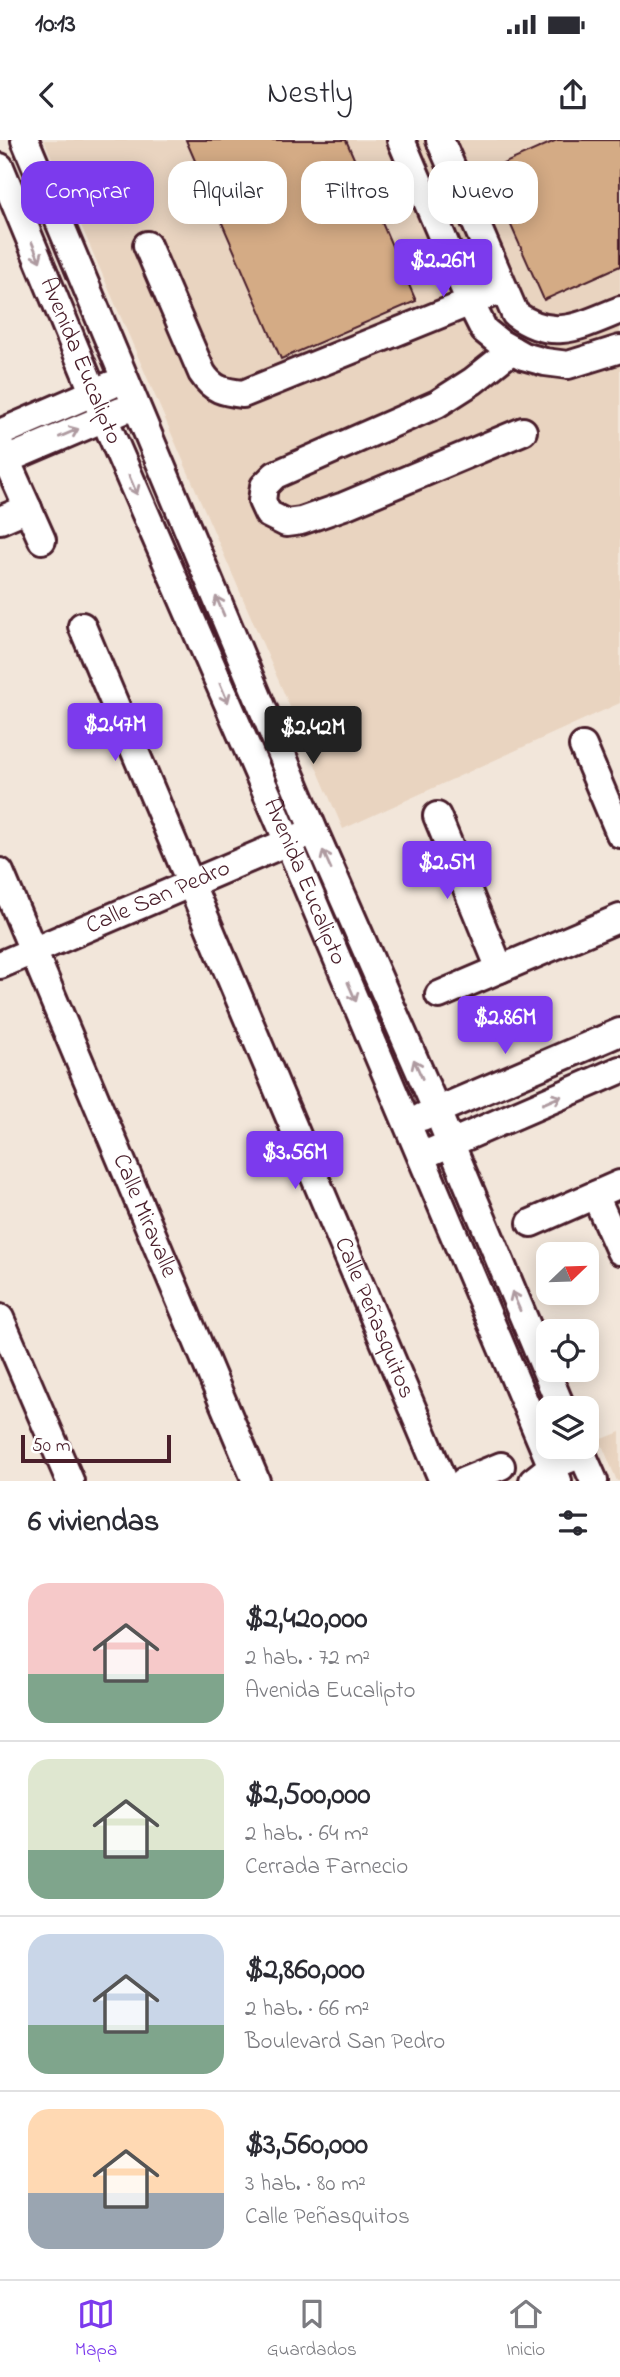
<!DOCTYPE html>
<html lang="es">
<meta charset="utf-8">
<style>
:root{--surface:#fff;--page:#f7f7f7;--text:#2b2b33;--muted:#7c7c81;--line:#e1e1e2;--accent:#7c3aed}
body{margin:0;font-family:"Indie Flower",sans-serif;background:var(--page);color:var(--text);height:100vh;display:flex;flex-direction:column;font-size:26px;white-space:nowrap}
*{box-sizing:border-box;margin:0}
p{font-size:23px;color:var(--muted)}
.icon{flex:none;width:38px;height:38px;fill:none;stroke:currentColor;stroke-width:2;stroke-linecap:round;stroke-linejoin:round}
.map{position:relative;height:1341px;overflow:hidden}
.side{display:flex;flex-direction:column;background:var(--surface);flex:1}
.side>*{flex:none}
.guide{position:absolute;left:21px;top:21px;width:579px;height:63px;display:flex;gap:14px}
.needle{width:46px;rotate:67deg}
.buttons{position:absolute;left:536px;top:1102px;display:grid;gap:14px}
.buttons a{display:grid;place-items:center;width:63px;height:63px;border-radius:14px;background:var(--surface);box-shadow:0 4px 18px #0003;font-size:35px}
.scale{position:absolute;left:21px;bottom:18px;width:150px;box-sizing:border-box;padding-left:7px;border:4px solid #4a1f2b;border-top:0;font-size:19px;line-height:24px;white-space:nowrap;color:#4a1f2b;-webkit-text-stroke:5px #fff;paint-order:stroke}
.price{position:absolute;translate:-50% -60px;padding:0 16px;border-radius:7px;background:var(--accent);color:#fff;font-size:23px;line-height:46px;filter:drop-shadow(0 2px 4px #0008)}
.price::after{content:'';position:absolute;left:50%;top:42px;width:21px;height:16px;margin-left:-10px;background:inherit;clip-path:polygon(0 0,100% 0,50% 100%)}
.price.current{background:#222;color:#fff}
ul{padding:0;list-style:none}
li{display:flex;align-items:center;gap:21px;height:175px;padding:0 28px}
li+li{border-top:2px solid var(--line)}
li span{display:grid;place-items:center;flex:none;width:196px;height:140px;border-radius:21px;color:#555}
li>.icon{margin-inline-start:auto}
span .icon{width:84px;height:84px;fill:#fffc;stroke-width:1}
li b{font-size:30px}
h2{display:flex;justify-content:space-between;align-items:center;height:84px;padding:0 28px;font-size:30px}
.chip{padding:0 24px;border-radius:21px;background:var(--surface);box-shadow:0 4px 18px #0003;font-size:24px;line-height:63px}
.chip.current{background:var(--accent);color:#fff}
.status{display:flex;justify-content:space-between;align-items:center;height:49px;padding:0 35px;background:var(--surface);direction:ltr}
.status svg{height:19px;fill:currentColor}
header{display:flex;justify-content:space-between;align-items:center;height:91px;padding:0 28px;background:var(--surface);font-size:32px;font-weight:600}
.dock{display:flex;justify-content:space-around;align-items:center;height:98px;border-top:2px solid var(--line);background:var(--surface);font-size:19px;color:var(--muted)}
.dock a{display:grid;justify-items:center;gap:4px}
.dock .current{color:var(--accent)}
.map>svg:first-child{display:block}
</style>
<div class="status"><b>10:13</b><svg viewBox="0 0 49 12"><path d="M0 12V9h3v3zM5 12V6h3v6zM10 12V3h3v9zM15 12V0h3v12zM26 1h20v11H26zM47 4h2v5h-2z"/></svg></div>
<header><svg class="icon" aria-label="back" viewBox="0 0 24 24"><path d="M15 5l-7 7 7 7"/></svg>Nestly<svg class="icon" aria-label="share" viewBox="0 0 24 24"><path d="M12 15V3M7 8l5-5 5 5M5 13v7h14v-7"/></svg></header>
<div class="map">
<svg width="620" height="1341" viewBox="0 0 620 1341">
<rect width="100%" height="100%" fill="#f2e6da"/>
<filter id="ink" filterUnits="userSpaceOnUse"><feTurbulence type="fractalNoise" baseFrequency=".0143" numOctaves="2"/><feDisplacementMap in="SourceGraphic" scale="14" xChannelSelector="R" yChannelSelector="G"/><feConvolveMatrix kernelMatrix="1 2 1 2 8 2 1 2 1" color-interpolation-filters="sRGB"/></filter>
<g filter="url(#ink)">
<g fill="#e9d4c0">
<polygon points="44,0 620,0 620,563 343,689"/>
<polygon points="620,1292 620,1341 617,1341 600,1300"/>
</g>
<g fill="#d4ab85" stroke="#4a1f2b" stroke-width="2">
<polygon points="186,0 346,0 416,161 281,219"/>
<polygon points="557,0 620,0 620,126 544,160 487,31"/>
</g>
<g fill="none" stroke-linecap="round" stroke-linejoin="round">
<g stroke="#4a1f2b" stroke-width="32">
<g id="minor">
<polyline points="25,0 314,691 437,971 562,1269"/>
<polyline points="401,0 470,162 484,190 500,203 523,216 545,222 568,225 620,209"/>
<path d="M440 0 515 174C553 202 580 186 620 170"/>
<path id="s1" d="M0 27 104 278 288 702 558 1341"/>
<path d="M147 105 202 233C213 250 224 252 243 254L503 149"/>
<polyline points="512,210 473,241 437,264 275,335 264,346 262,361 268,374 286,383 301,381 344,366 523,291"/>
<polyline points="0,293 111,245"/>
<polyline points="0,306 42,400"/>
<polyline points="6,320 121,271"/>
<polyline points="0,380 28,368"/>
<path id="s2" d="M82 486 443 1341"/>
<polyline points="583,606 620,694"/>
<polyline points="437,676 500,829"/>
<path id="s3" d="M0 732 256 1341"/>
<path id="s4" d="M0 825 304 695"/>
<polyline points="439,855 620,778"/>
<polyline points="422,977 620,892"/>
<polyline points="433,1011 620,930"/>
<polyline points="595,1055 620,1111"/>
<polyline points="531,1083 620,1044"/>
<polyline points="0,1178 70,1341"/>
<polyline points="579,1307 594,1341"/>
<polyline points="464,1341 501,1326"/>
<polyline points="533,1341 552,1326 582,1314"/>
</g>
</g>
<use href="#minor" stroke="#fff" stroke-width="26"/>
</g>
<defs><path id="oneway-shaft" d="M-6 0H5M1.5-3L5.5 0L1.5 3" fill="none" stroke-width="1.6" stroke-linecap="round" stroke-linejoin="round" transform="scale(1.75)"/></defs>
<g stroke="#ae9aa0">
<use href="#oneway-shaft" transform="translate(36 112) rotate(67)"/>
<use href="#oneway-shaft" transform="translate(69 293) rotate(-23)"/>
<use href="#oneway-shaft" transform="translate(133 345) rotate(67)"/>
<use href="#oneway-shaft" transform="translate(220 466) rotate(-113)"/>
<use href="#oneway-shaft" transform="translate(224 553) rotate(67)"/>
<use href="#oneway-shaft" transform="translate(327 720) rotate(-114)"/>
<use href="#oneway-shaft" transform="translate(352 852) rotate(67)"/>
<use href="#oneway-shaft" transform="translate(418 929) rotate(-114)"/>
<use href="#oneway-shaft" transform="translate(552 960) rotate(-23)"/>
<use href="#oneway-shaft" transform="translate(516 1161) rotate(-113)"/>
</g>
</g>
<g text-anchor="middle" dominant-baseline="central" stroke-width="5" stroke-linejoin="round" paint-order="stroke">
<g font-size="24" fill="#4a1f2b" stroke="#fff">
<text stroke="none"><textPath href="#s1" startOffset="210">Avenida Eucalipto</textPath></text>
<text stroke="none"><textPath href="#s1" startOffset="777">Avenida Eucalipto</textPath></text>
<text stroke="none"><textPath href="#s4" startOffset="172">Calle San Pedro</textPath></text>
<text stroke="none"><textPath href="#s3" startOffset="373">Calle Miravalle</textPath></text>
<text stroke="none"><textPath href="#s2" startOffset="751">Calle Peñasquitos</textPath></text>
</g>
</g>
</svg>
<div class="buttons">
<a><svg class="needle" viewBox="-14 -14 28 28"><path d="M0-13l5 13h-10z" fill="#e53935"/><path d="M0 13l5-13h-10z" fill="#7c7c81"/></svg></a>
<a><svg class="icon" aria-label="locate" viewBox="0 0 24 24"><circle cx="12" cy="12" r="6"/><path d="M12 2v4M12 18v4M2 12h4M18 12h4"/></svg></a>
<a><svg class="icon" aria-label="layers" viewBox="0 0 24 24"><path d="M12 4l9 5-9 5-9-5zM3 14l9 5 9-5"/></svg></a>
</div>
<div class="scale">50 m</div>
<b class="price" style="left:443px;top:159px">$2.26M</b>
<b class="price" style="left:115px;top:623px">$2.47M</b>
<b class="price current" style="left:313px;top:626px">$2.42M</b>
<b class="price" style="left:447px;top:761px">$2.5M</b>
<b class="price" style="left:505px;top:916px">$2.86M</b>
<b class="price" style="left:295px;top:1051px">$3.56M</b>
<div class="guide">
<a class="chip current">Comprar</a>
<a class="chip">Alquilar</a>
<a class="chip">Filtros</a>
<a class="chip">Nuevo</a>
</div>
</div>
<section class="side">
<h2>6 viviendas<svg class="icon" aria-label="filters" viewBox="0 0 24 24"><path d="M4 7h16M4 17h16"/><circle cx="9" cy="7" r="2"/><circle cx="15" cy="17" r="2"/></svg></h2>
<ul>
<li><span style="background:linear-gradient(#f6c9c9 65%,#7fa58c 0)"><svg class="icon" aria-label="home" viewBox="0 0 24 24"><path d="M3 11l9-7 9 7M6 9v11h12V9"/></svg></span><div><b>$2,420,000</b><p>2 hab. · 72 m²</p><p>Avenida Eucalipto</p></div></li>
<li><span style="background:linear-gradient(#dfe7d0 65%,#7fa58c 0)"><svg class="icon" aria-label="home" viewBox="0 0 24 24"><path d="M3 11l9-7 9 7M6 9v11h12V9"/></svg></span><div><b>$2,500,000</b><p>2 hab. · 64 m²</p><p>Cerrada Farnecio</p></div></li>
<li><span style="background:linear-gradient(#c9d6e8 65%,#7fa58c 0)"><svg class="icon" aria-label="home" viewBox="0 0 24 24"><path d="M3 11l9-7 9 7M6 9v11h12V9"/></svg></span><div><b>$2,860,000</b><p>2 hab. · 66 m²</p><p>Boulevard San Pedro</p></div></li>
<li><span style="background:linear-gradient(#ffd9b3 60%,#9aa5b1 0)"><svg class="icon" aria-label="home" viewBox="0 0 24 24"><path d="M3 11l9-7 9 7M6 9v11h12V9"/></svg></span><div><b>$3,560,000</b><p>3 hab. · 80 m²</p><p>Calle Peñasquitos</p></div></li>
</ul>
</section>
<nav class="dock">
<a class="current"><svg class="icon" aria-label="map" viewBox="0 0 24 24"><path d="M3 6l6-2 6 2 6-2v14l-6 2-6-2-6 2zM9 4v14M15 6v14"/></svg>Mapa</a>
<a><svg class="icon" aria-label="saved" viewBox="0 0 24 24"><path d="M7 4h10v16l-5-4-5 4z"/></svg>Guardados</a>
<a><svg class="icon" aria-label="home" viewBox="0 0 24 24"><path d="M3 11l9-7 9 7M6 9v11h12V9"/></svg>Inicio</a>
</nav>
